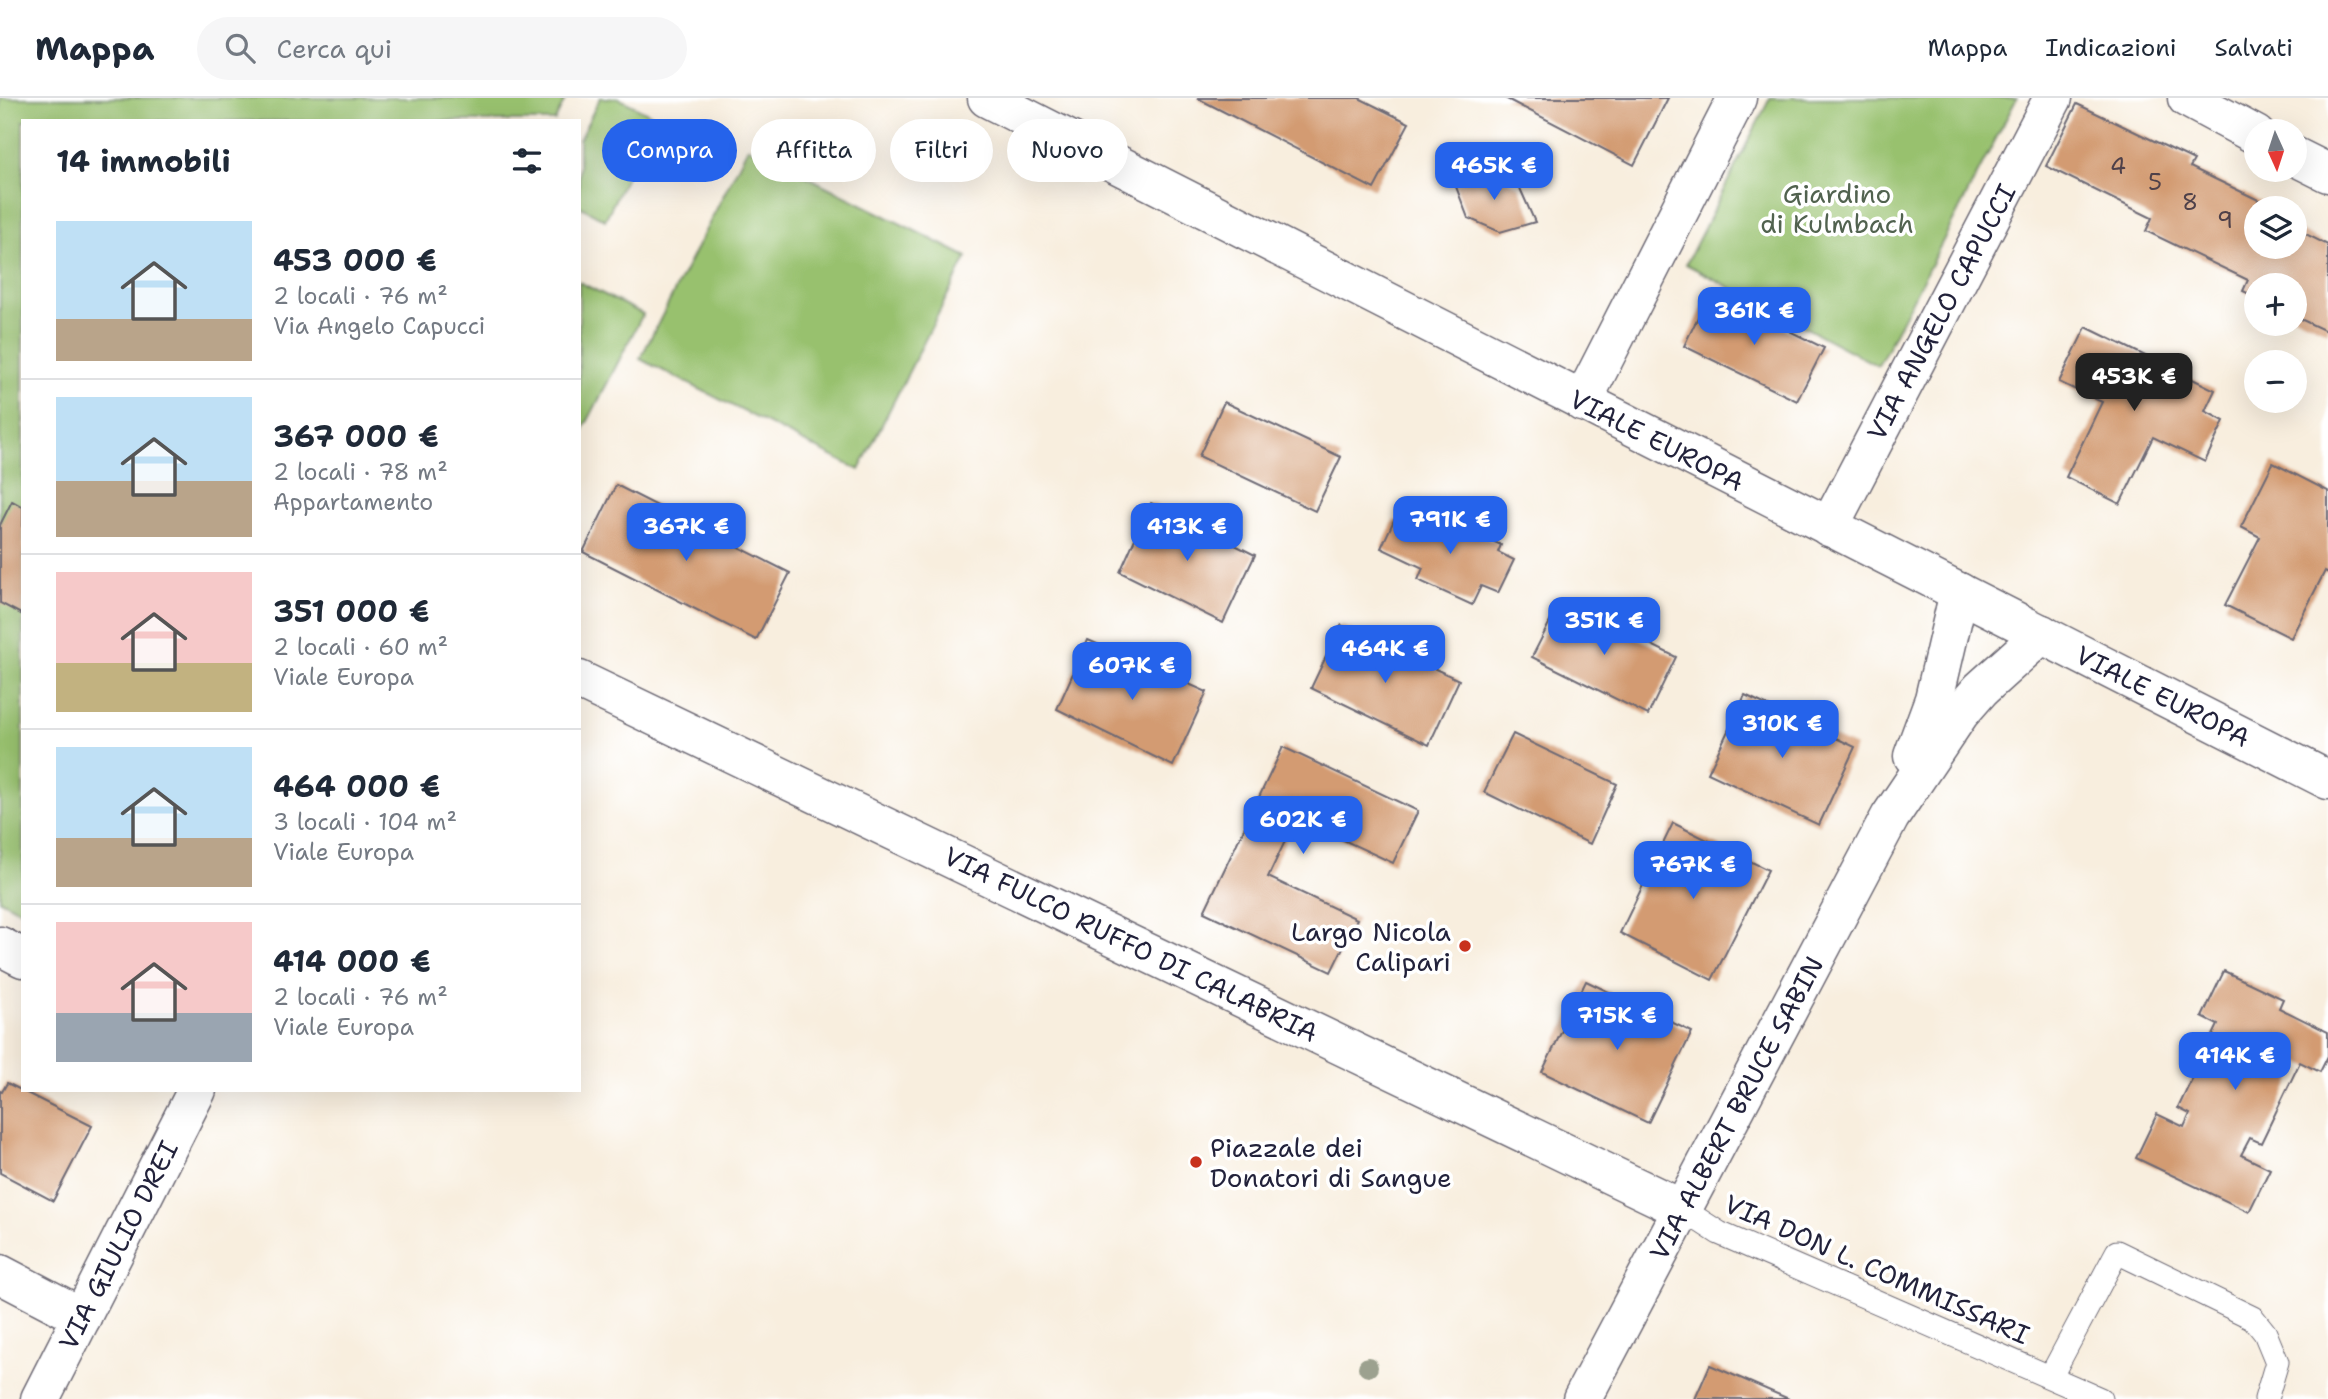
<!DOCTYPE html>
<html lang="it">
<meta charset="utf-8">
<style>
:root{--surface:#fff;--page:#f6f6f7;--text:#1f2937;--muted:#747a83;--line:#e0e1e3;--accent:#2563eb}
body{margin:0;font-family:"Shantell Sans",sans-serif;background:var(--page);color:var(--text);height:100vh;display:flex;flex-direction:column;font-size:26px;white-space:nowrap}
*{box-sizing:border-box;margin:0}
p{font-size:23px;color:var(--muted)}
.icon{flex:none;width:38px;height:38px;fill:none;stroke:currentColor;stroke-width:2;stroke-linecap:round;stroke-linejoin:round}
.map{position:relative;flex:1;overflow:hidden}
.panel{position:absolute;left:21px;top:21px;width:560px;height:973px;display:flex;flex-direction:column;background:var(--surface);border-radius:0px;box-shadow:0 7px 28px #0002}
.panel>*{flex:none}
.top-card{position:absolute;left:602px;top:21px;width:665px;height:63px;display:flex;gap:14px}
.needle{width:46px;rotate:177deg}
.buttons{position:absolute;left:2244px;top:21px;display:grid;gap:14px}
.buttons a{display:grid;place-items:center;width:63px;height:63px;border-radius:50%;background:var(--surface);box-shadow:0 7px 28px #0002;font-size:35px}
.price{position:absolute;translate:-50% -60px;padding:0 16px;border-radius:14px;background:var(--accent);color:#fff;font-size:23px;line-height:46px;filter:drop-shadow(0 2px 4px #0008)}
.price::after{content:'';position:absolute;left:50%;top:42px;width:21px;height:16px;margin-left:-10px;background:inherit;clip-path:polygon(0 0,100% 0,50% 100%)}
.price.on{background:#222;color:#fff}
ul{padding:0;list-style:none}
li{display:flex;align-items:center;gap:21px;height:175px;padding:0 35px}
li+li{border-top:2px solid var(--line)}
li span{display:grid;place-items:center;flex:none;width:196px;height:140px;border-radius:0px;color:#555}
li>.icon{margin-inline-start:auto}
span .icon{width:84px;height:84px;fill:#fffc;stroke-width:1}
li b{font-size:30px}
h2{display:flex;justify-content:space-between;align-items:center;height:84px;padding:0 35px;font-size:30px}
.tag{padding:0 24px;border-radius:32px;background:var(--surface);box-shadow:0 7px 28px #0002;font-size:24px;line-height:63px}
.tag.on{background:var(--accent);color:#fff}
header{display:flex;align-items:center;gap:42px;box-sizing:border-box;height:98px;padding:0 35px;background:var(--surface);border-bottom:2px solid var(--line)}
header strong{font-size:33px}
nav{display:flex;gap:38px;margin-inline-start:auto;font-size:24px}
.search{width:490px;height:63px;background:var(--page);display:flex;align-items:center;gap:18px;box-sizing:border-box;padding:0 24px;border-radius:38px;color:var(--muted);font-size:26px}
.map>svg:first-child{display:block}
</style>
<header>
<strong>Mappa</strong>
<div class="search"><svg class="icon" aria-label="search" viewBox="0 0 24 24"><circle cx="10" cy="10" r="6"/><path d="M15 15l6 6"/></svg>Cerca qui</div>
<nav><a>Mappa</a><a>Indicazioni</a><a>Salvati</a></nav>
</header>
<div class="map">
<svg width="2328" height="1301" viewBox="0 0 2328 1301">
<rect width="100%" height="100%" fill="#fff"/>
<filter id="ink" filterUnits="userSpaceOnUse"><feTurbulence type="fractalNoise" baseFrequency=".0143" numOctaves="2"/><feDisplacementMap in="SourceGraphic" scale="14" xChannelSelector="R" yChannelSelector="G"/><feConvolveMatrix kernelMatrix="1 2 1 2 8 2 1 2 1" color-interpolation-filters="sRGB"/></filter>
<filter id="wash" filterUnits="userSpaceOnUse"><feTurbulence type="fractalNoise" baseFrequency=".00686" numOctaves="4" result="noise"/><feDisplacementMap in="SourceGraphic" scale="28" xChannelSelector="R" yChannelSelector="G"/><feGaussianBlur stdDeviation="1.57" result="paint"/><feColorMatrix in="noise" values="0 0 0 0 0 0 0 0 0 0 0 0 0 0 0 0 0 1.4 0 .05"/><feComposite in="paint" operator="in"/></filter>
<g filter="url(#wash)">
<rect width="100%" height="100%" fill="#f8eede"/>
<g fill="#98c16e" stroke="#5d7254" stroke-width="2">
<polygon points="0,0 566,0 555,23 23,23 23,814 0,802"/>
<polygon points="600,0 618,0 656,19 605,122 579,108 579,42"/>
<polygon points="1770,0 2017,0 1878,268 1686,166"/>
<polygon points="748,49 967,159 859,372 640,261"/>
<polygon points="579,184 643,216 579,340"/>
</g>
<g id="blocks">
<g fill="#d39b72">
<polygon points="1197,0 1359,0 1409,25 1374,91"/>
<polygon points="1505,0 1668,0 1634,67"/>
<polygon points="2077,6 2194,62 2190,69 2275,110 2256,110 2256,149 2294,149 2294,130 2328,147 2328,234 2294,218 2294,187 2256,187 2256,199 2243,193 2248,182 2146,133 2152,120 2046,68"/>
<polygon points="1487,73 1519,88 1535,124 1500,134 1468,120 1455,86"/>
<polygon points="1710,194 1824,250 1797,303 1684,248"/>
<polygon points="2086,229 2215,292 2205,313 2224,323 2205,364 2153,339 2120,406 2066,379 2102,304 2059,284"/>
<polygon points="1224,304 1341,359 1315,413 1199,358"/>
<polygon points="2273,365 2328,393 2328,475 2325,473 2291,540 2225,507 2260,439 2241,429"/>
<polygon points="616,387 790,475 756,542 583,454"/>
<polygon points="12,403 23,409 23,517 0,505 0,427"/>
<polygon points="1151,405 1255,457 1223,525 1120,474"/>
<polygon points="1424,410 1501,447 1498,454 1514,462 1498,495 1481,488 1472,507 1418,482 1423,470 1381,450 1394,422 1414,431"/>
<polygon points="1561,502 1676,559 1648,617 1532,559"/>
<polygon points="1341,527 1459,582 1429,647 1311,590"/>
<polygon points="1088,542 1207,594 1173,668 1057,611"/>
<polygon points="1745,597 1855,649 1819,727 1708,675"/>
<polygon points="1513,636 1617,686 1590,746 1484,694"/>
<polygon points="1283,649 1418,713 1393,765 1296,720 1268,779 1357,821 1331,874 1204,814"/>
<polygon points="1673,725 1768,772 1712,882 1620,835"/>
<polygon points="2224,873 2283,901 2279,910 2328,934 2328,958 2320,974 2300,964 2261,1045 2250,1040 2241,1057 2270,1071 2249,1114 2136,1060 2157,1016 2184,1029 2190,1016 2178,1010 2218,927 2202,919"/>
<polygon points="1586,883 1692,934 1648,1025 1542,974"/>
<polygon points="7,985 92,1028 53,1103 0,1075 0,993 2,994"/>
<polygon points="1710,1267 1789,1301 1695,1301"/>
</g>
</g>
</g>
<g filter="url(#ink)">
<use href="#blocks" fill-opacity="0" stroke="#6d6974" stroke-width="2"/>
<g fill="none" stroke-linecap="round" stroke-linejoin="round">
<g stroke="#6d6974" stroke-width="25">
<g id="service">
<polyline points="1682,1111 1719,1135 2100,1301"/>
<polyline points="2051,1278 2117,1154 2253,1220 2265,1235 2277,1264 2266,1301"/>
</g>
</g>
<g stroke="#6d6974" stroke-width="41">
<g id="minor">
<polyline points="987,0 2328,682"/>
<polyline points="2187,0 2256,37"/>
<polyline points="2294,58 2328,75"/>
<polyline points="1582,304 1737,0"/>
<polyline points="1829,429 2053,0"/>
<polyline points="579,582 1682,1111"/>
<polyline points="1913,658 1934,601 1959,494"/>
<polyline points="0,848 23,860"/>
<polyline points="0,1176 82,1219"/>
<polyline points="40,1301 197,992"/>
<polyline points="1582,1301 1890,719 1960,615 1981,591 2042,536"/>
</g>
</g>
<use href="#service" stroke="#fff" stroke-width="23"/>
<use href="#minor" stroke="#fff" stroke-width="38"/>
</g>
<circle fill="#9ca18f" cx="1368" cy="1269" r="10"/>
</g>
<g fill="#c8321e" stroke="#fff" stroke-width="2.5">
<circle cx="1465" cy="848" r="7"/>
<circle cx="1196" cy="1064" r="7"/>
</g>
<g text-anchor="middle" dominant-baseline="central" stroke-width="7" stroke-linejoin="round" paint-order="stroke">
<g font-size="23" fill="#4e4049">
<text x="2118" y="68">4</text>
<text x="2155" y="84">5</text>
<text x="2190" y="104">8</text>
<text x="2225" y="122">9</text>
</g>
<g font-size="26" fill="#51624f" stroke="#fff">
<text x="1837" y="95">Giardino<tspan x="1837" dy="30">di Kulmbach</tspan></text>
</g>
<g font-size="26" fill="#22223b" stroke="#fff">
<text transform="translate(1941 214) rotate(-62)">VIA ANGELO CAPUCCI</text>
<text transform="translate(1657 342) rotate(27)">VIALE EUROPA</text>
<text transform="translate(2163 598) rotate(27)">VIALE EUROPA</text>
<text transform="translate(1131 846) rotate(26)">VIA FULCO RUFFO DI CALABRIA</text>
<text transform="translate(1736 1010) rotate(-62)">VIA ALBERT BRUCE SABIN</text>
<text transform="translate(118 1147) rotate(-63)">VIA GIULIO DREI</text>
<text transform="translate(1877 1171) rotate(24)">VIA DON L. COMMISSARI</text>
</g>
<g font-size="26" fill="#22223b" stroke="#fff" text-anchor="end">
<text x="1451" y="833">Largo Nicola<tspan x="1451" dy="30">Calipari</tspan></text>
<text x="1210" y="1049" text-anchor="start">Piazzale dei<tspan x="1210" dy="30">Donatori di Sangue</tspan></text>
</g>
</g>
</svg>
<div class="buttons">
<a><svg class="needle" viewBox="-14 -14 28 28"><path d="M0-13l5 13h-10z" fill="#e53935"/><path d="M0 13l5-13h-10z" fill="#747a83"/></svg></a>
<a><svg class="icon" aria-label="layers" viewBox="0 0 24 24"><path d="M12 4l9 5-9 5-9-5zM3 14l9 5 9-5"/></svg></a>
<a>+</a>
<a>−</a>
</div>
<b class="price" style="left:1494px;top:104px">465K €</b>
<b class="price" style="left:1754px;top:249px">361K €</b>
<b class="price on" style="left:2134px;top:315px">453K €</b>
<b class="price" style="left:1450px;top:458px">791K €</b>
<b class="price" style="left:686px;top:465px">367K €</b>
<b class="price" style="left:1187px;top:465px">413K €</b>
<b class="price" style="left:1604px;top:559px">351K €</b>
<b class="price" style="left:1385px;top:587px">464K €</b>
<b class="price" style="left:1132px;top:604px">607K €</b>
<b class="price" style="left:1782px;top:662px">310K €</b>
<b class="price" style="left:1303px;top:758px">602K €</b>
<b class="price" style="left:1693px;top:803px">767K €</b>
<b class="price" style="left:1617px;top:954px">715K €</b>
<b class="price" style="left:2235px;top:994px">414K €</b>
<div class="top-card">
<a class="tag on">Compra</a>
<a class="tag">Affitta</a>
<a class="tag">Filtri</a>
<a class="tag">Nuovo</a>
</div>
<section class="panel">
<h2>14 immobili<svg class="icon" aria-label="filters" viewBox="0 0 24 24"><path d="M4 7h16M4 17h16"/><circle cx="9" cy="7" r="2"/><circle cx="15" cy="17" r="2"/></svg></h2>
<ul>
<li><span style="background:linear-gradient(#bfe0f5 70%,#b9a48a 0)"><svg class="icon" aria-label="home" viewBox="0 0 24 24"><path d="M3 11l9-7 9 7M6 9v11h12V9"/></svg></span><div><b>453 000 €</b><p>2 locali · 76 m²</p><p>Via Angelo Capucci</p></div></li>
<li><span style="background:linear-gradient(#bfe0f5 60%,#b9a48a 0)"><svg class="icon" aria-label="home" viewBox="0 0 24 24"><path d="M3 11l9-7 9 7M6 9v11h12V9"/></svg></span><div><b>367 000 €</b><p>2 locali · 78 m²</p><p>Appartamento</p></div></li>
<li><span style="background:linear-gradient(#f6c9c9 65%,#c2b280 0)"><svg class="icon" aria-label="home" viewBox="0 0 24 24"><path d="M3 11l9-7 9 7M6 9v11h12V9"/></svg></span><div><b>351 000 €</b><p>2 locali · 60 m²</p><p>Viale Europa</p></div></li>
<li><span style="background:linear-gradient(#bfe0f5 65%,#b9a48a 0)"><svg class="icon" aria-label="home" viewBox="0 0 24 24"><path d="M3 11l9-7 9 7M6 9v11h12V9"/></svg></span><div><b>464 000 €</b><p>3 locali · 104 m²</p><p>Viale Europa</p></div></li>
<li><span style="background:linear-gradient(#f6c9c9 65%,#9aa5b1 0)"><svg class="icon" aria-label="home" viewBox="0 0 24 24"><path d="M3 11l9-7 9 7M6 9v11h12V9"/></svg></span><div><b>414 000 €</b><p>2 locali · 76 m²</p><p>Viale Europa</p></div></li>
</ul>
</section>
</div>
